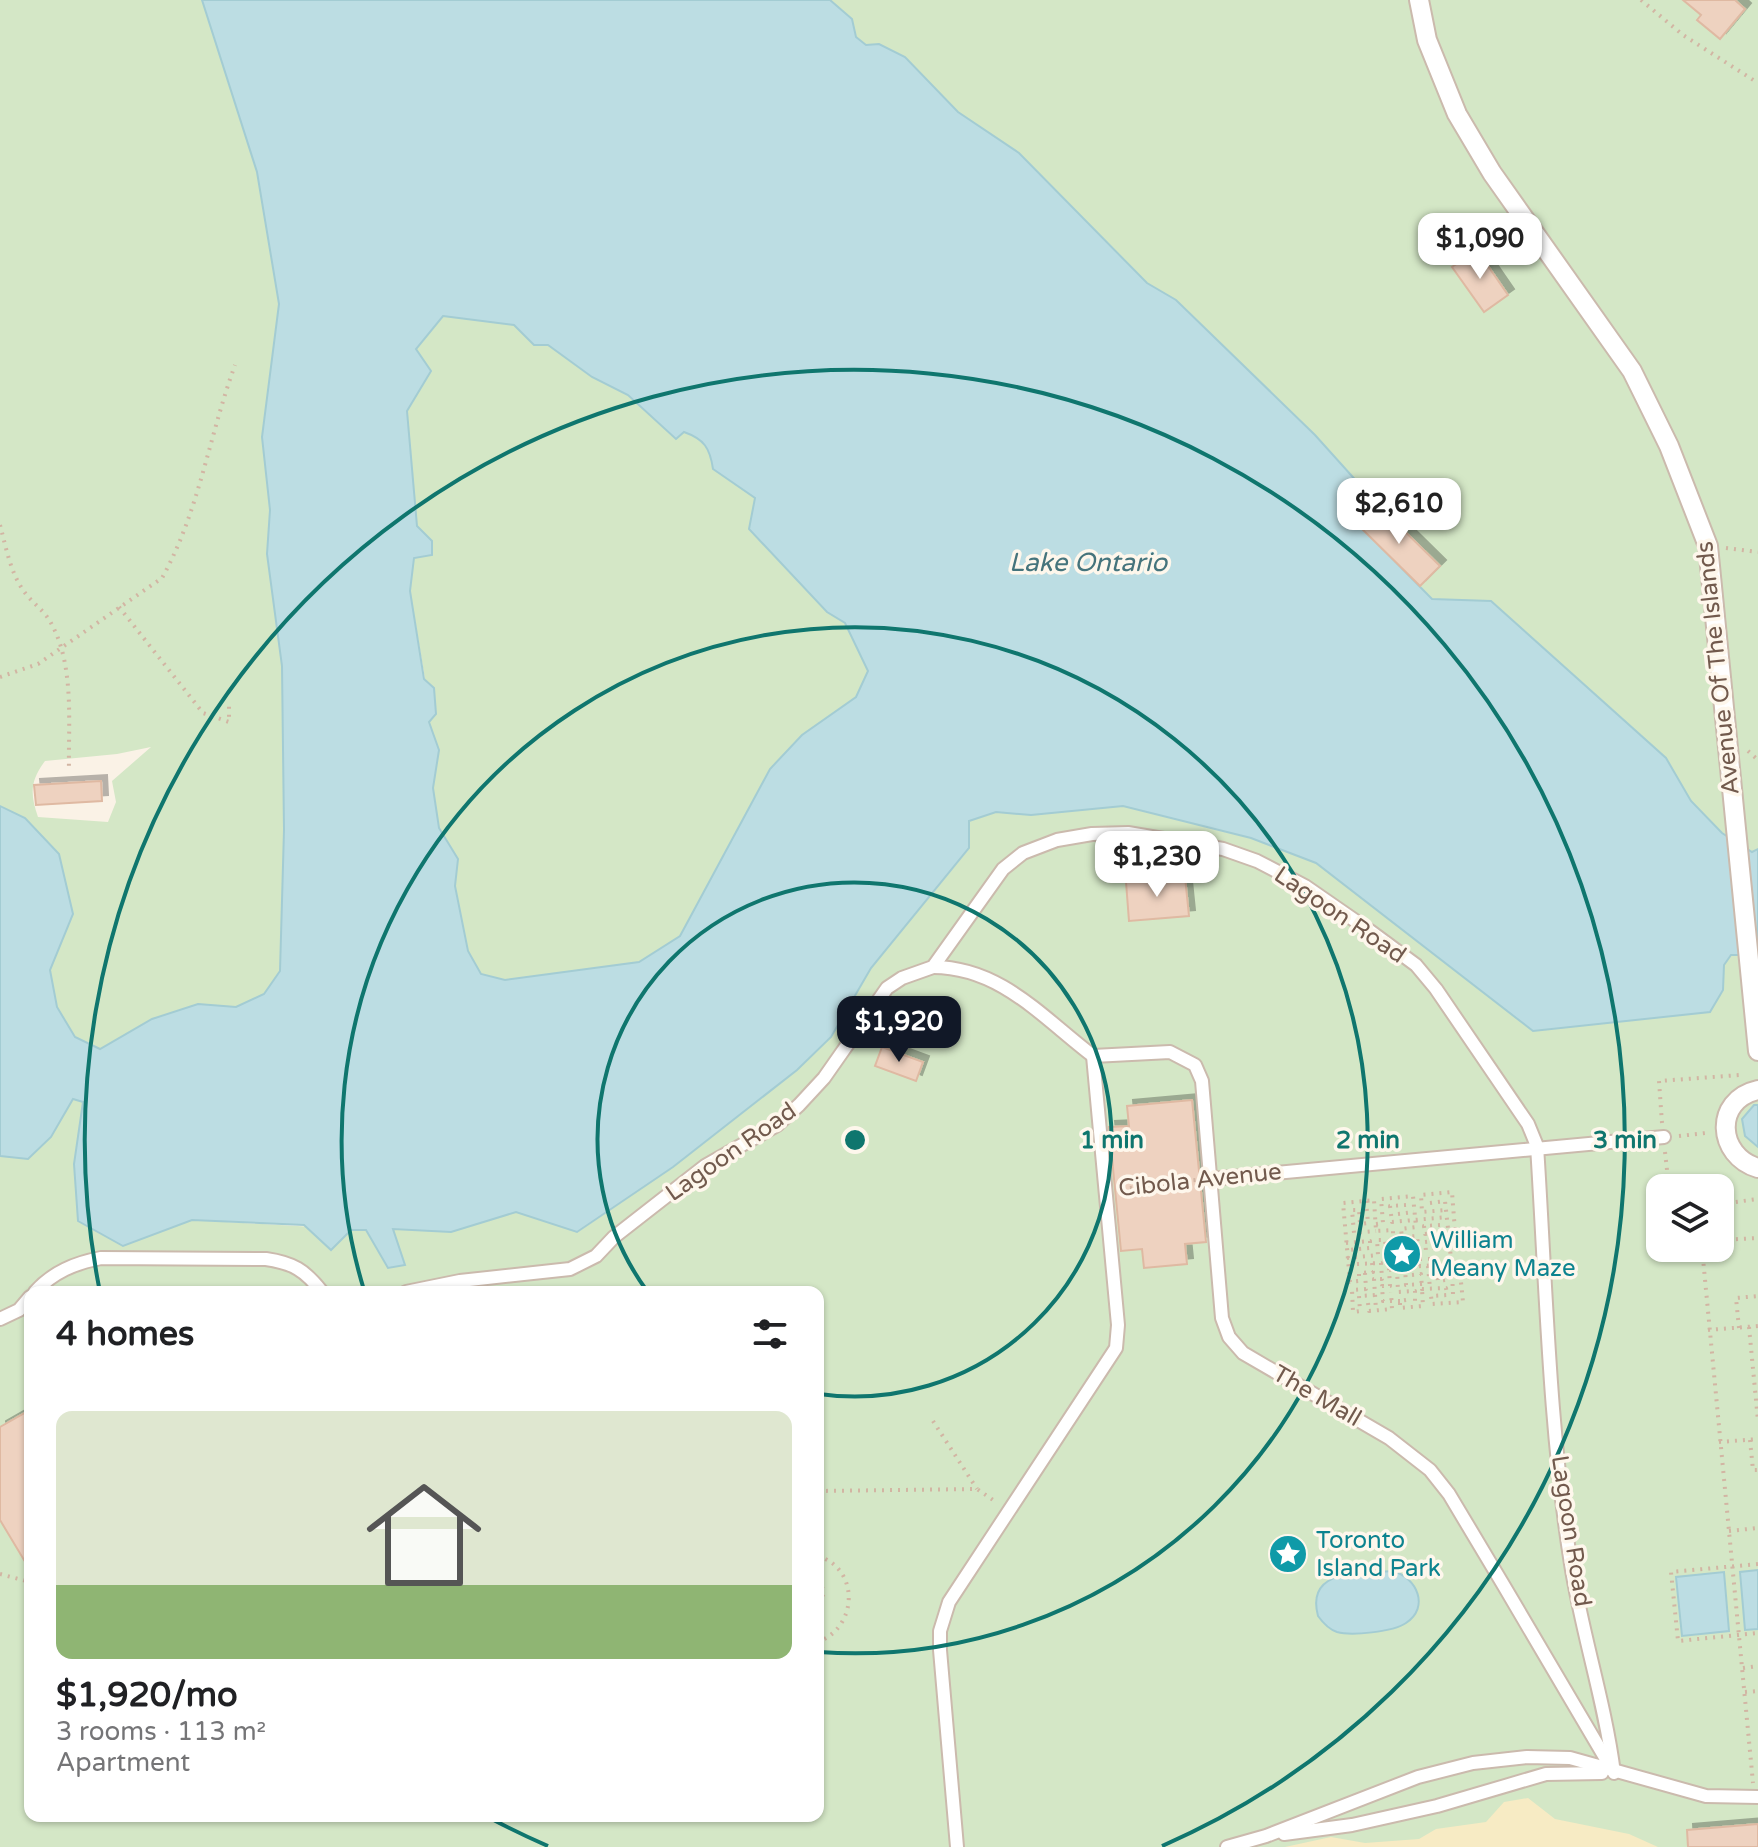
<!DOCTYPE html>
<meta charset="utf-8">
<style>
:root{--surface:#fff;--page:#f6f6f6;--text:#202124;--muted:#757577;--line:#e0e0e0;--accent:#111827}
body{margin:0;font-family:"Varela Round",sans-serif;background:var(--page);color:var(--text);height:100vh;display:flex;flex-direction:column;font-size:30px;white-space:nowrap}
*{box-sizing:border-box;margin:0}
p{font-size:26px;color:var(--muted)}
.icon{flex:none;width:44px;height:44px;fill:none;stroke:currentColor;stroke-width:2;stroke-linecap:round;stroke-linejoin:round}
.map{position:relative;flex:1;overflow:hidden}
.sheet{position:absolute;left:24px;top:1286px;width:800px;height:536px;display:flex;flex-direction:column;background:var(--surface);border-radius:16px;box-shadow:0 2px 6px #0004}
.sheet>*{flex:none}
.fabs{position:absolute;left:1646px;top:1174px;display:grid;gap:16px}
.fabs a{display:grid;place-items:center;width:88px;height:88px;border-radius:16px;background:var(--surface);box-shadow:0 2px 6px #0004;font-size:40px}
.price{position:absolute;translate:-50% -68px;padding:0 18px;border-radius:16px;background:#fff;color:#222;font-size:26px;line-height:52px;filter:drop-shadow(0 2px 4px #0008)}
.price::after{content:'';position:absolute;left:50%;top:48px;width:24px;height:18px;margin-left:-12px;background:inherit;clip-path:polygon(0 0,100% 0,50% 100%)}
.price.selected{background:var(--accent);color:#fff}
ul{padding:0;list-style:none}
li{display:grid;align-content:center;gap:16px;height:424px;padding:0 32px}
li+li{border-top:2px solid var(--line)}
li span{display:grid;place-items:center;height:248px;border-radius:16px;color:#555}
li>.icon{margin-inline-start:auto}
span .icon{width:144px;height:144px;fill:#fffc;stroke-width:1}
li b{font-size:34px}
h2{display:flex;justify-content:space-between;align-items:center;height:96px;padding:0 32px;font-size:34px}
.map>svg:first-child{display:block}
</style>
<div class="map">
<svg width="1758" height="1847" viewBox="0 0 1758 1847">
<defs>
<filter id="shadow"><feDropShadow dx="6" dy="-6" stdDeviation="0" flood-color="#0004"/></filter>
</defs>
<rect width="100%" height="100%" fill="#faf2e6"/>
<g fill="#d4e7c6" fill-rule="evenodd">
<path d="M0 0H202L257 172 279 304 262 437 270 510 267 554 282 665 284 830 280 971 264 994 236 1007 198 1004 152 1019 100 1049 75 1037 57 1007 50 969 73 914 25 818 0 806ZM151 747 112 781 116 802 108 822 38 817C30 794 30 781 45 761L117 754Z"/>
<polygon points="830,0 1758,0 1758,849 1752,852 1722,833 1691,801 1666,758 1491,601 1432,599 1358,525 1210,336 1176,300 1147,283 1019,153 958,112 905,57 879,44 866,45 856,37 851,18"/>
<path d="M443 316 514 325 534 345H548L592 377 628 395 676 439 684 432C704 439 710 448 714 469L755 498 749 529 827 612 845 623 868 671 856 697 802 735 680 937 639 962 505 980 481 974 468 951 455 886 458 859 439 829 433 788 439 750 429 722 434 688 425 679 410 591 414 558 432 555 431 541 417 527 407 411 431 371 416 349Z"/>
<path d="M1123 806 1251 838 1316 863 1533 1031 1723 990 1724 965 1732 955H1758V1847H0V1156L28 1159 51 1137 73 1098 83 1102 74 1164 76 1189 123 1246 192 1220 366 1230 388 1268 405 1264 392 1228 451 1232 516 1212 578 1232 673 1167 797 1070 831 1037 871 968 969 849V821L996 812 1031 815ZM1660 1188H1720V1248H1660ZM30 1292H818V1816H30Z"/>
</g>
<polygon fill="#f7ebc4" points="1528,1798 1555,1819 1629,1834 1658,1847 1285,1847 1331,1837 1365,1843 1419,1839 1436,1829 1486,1822 1504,1802"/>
<g fill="#bcdde3" stroke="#a3ccd3" stroke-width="2" fill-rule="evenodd">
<path d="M202 0H830L852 19 856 37 866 45 879 44 905 57 958 112 1019 153 1147 283 1176 300 1315 435 1378 505 1359 525 1432 599 1491 601 1666 758 1691 801 1722 833 1752 852 1758 849V955H1731L1724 965 1723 990 1710 1012 1533 1031 1316 863 1251 838 1123 806 1031 815 996 812 969 821V848L871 968 831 1037 797 1070 673 1167 577 1232 516 1212 451 1232 393 1229 405 1265 388 1268 366 1230H351L331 1250 304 1225 192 1220 123 1246 78 1221 74 1164 83 1102 73 1099 51 1137 28 1159 0 1156V806L25 818 59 854 73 914 50 970 57 1007 75 1037 100 1049 152 1019 198 1004 236 1007 264 994 280 971 284 830 282 666 267 554 270 510 262 437 279 304 257 172ZM443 316 514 325 534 345H548L592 377 628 395 676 439 684 432C704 439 710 448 713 469L755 498 749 529 827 612 845 623 868 671 856 697 802 735 770 769 680 936 639 962 505 980 481 974 468 951 455 886 458 859 439 828 433 788 439 750 429 722 436 714 434 688 424 679 410 591 414 558 432 555V541L417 526 407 411 431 371 416 349Z"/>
<polygon points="1754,1105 1758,1105 1758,1147 1745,1136 1742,1119"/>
<polygon points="1758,1570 1758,1629 1745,1630 1740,1572"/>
<path d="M1393 1571C1417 1578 1430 1607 1406 1623 1393 1632 1351 1636 1337 1632 1328 1629 1323 1623 1318 1616 1305 1568 1362 1573 1393 1571Z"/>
<polygon points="1724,1572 1729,1631 1682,1636 1676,1577"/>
</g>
<g fill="#eed2c0" stroke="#dfb9a2" stroke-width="2" filter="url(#shadow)">
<polygon points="1683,0 1735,0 1745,9 1720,39 1697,20 1701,15"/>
<polygon points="1477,250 1508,295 1484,312 1452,267"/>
<polygon points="1378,505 1440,566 1420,586 1358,525"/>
<polygon points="101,781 102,801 36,805 34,785"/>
<polygon points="1185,877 1189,916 1129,921 1126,882"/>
<polygon points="882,1047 923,1062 916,1081 875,1066"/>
<polygon points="1192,1100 1206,1242 1185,1244 1187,1264 1144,1268 1142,1249 1121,1251 1109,1127 1129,1126 1127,1106"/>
<polygon points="30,1410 30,1570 0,1520 0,1427"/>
<polygon points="1758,1824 1758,1847 1688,1847 1687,1830"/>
</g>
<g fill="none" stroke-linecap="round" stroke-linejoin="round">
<g stroke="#cbbaad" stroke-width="16">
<g id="service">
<path d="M933 967C1000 967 1042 1017 1093 1056L1170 1052 1195 1065 1202 1081 1222 1318 1229 1337 1243 1353 1389 1438 1430 1470 1449 1494 1504 1586 1610 1766"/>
<polyline points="1211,1179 1664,1137"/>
<path d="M35 1292C53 1272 75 1263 101 1258L266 1259C293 1263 305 1270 322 1292"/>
<path d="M406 1292 460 1281 570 1269 596 1256 614 1237 705 1166 777 1125 799 1105 824 1078 887 988 902 978 933 967 1003 869 1023 853 1057 840 1092 834 1128 833 1223 849 1257 861 1305 886 1370 931 1416 965 1436 989 1528 1124 1537 1146C1546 1285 1549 1427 1571 1564 1582 1634 1605 1702 1614 1773"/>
<polyline points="0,1319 19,1310 30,1297"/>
<polyline points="1284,1834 1352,1825 1437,1806 1546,1774 1602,1773"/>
<polyline points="957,1847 940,1650 940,1631 949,1602 1116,1348 1118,1325 1093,1056"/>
<polyline points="1227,1847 1266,1836 1418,1777 1473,1763 1527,1757 1570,1758 1706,1796 1758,1797"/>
</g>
</g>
<g stroke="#cbbaad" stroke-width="22">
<g id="pedestrian">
<polyline points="1419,0 1427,40 1457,114 1492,173 1632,371 1669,446 1708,546 1758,1051"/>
<path d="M1758 1090C1713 1100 1717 1156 1758 1168"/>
</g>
</g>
<g stroke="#d2b5a3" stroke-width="4" stroke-dasharray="2 6" stroke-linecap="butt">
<polyline points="1641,0 1683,35 1758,83"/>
<path d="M0 525C6 547 10 571 23 590 31 602 44 610 51 623 75 666 68 725 69 771"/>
<polyline points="1726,548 1758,552"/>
<polyline points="119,607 203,713 229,722 229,705"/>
<path d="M0 677 38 664 162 578C199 512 209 436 235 365"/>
<polyline points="1748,751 1758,760"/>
<polyline points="1662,1123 1659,1081 1740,1075"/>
<polyline points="1679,1136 1706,1133"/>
<polyline points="1665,1152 1669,1188"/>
<polyline points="1122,1189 1196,1180"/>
<polyline points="1366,1201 1368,1223 1360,1224 1359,1210 1352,1210 1354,1233 1376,1231"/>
<polyline points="1430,1203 1445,1201 1450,1247 1469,1245"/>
<polyline points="1720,1204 1758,1199"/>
<polyline points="1406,1205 1390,1206 1392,1222 1447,1217"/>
<polyline points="1398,1214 1414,1212"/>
<polyline points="1376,1224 1383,1223 1381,1199 1413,1196 1416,1227 1401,1229 1402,1237 1417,1236 1419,1252"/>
<polyline points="1440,1225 1424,1226 1425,1234 1455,1231 1452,1192 1421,1195 1422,1212 1446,1210"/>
<polyline points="1720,1240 1758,1238"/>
<polyline points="1346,1243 1370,1241 1370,1248 1347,1250"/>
<polyline points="1702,1248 1753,1783"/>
<polyline points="1386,1254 1402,1253"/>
<polyline points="1347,1258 1378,1255 1377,1240 1385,1240 1387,1261"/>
<polyline points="1372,1263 1373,1272 1359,1273 1359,1281 1350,1282 1343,1203 1374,1200 1376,1231 1393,1230 1393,1239"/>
<polyline points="1357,1264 1381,1263 1382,1279 1374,1279 1376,1310"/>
<polyline points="1419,1266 1419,1259 1435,1259 1434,1241 1425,1242 1426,1251"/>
<polyline points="1428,1266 1430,1289"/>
<polyline points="1365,1273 1366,1289 1352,1290 1353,1312 1360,1311 1359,1296 1375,1295"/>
<polyline points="1412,1275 1421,1274 1422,1289 1446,1288 1447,1295 1431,1296 1432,1304 1463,1302 1459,1262 1451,1263 1450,1247"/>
<polyline points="1445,1280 1438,1281 1437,1273 1444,1272 1443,1263 1451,1263"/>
<polyline points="1422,1284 1406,1285 1405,1267 1437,1265"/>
<polyline points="1453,1294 1452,1272 1460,1271"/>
<polyline points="1406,1300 1400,1301 1400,1308 1423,1306 1422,1289"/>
<polyline points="1400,1301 1383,1301 1382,1286 1390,1286 1389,1270 1397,1269 1398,1292 1415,1291 1415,1306"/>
<polyline points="1368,1303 1369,1311 1392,1309 1391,1292"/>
<polyline points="1749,1327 1758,1421"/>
<polyline points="1739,1328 1736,1298 1758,1296"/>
<polyline points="1708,1330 1758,1326"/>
<polyline points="933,1421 977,1489"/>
<polyline points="1750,1440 1753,1470 1758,1470"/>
<polyline points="1719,1442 1758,1439"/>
<polyline points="818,1491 977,1489 996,1502"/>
<polyline points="1729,1531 1758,1528"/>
<path d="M818 1556C860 1569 858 1627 818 1642"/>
<polyline points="1758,1564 1671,1572 1678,1641 1758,1633"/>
<polyline points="0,1574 30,1582"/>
<polyline points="818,1580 824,1591 818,1611"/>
<polyline points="1743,1668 1758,1666"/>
<polyline points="1745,1692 1758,1691"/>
</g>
<use href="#service" stroke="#fff" stroke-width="12"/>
<use href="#pedestrian" stroke="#fff" stroke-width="18"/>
</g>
<g fill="none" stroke="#0f766e" stroke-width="4">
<path d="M647 1291A257 257 0 1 1 819 1394"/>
<path d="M364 1290A513 513 0 1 1 819 1652"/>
<path d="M548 1846A770 770 0 0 1 488 1817M99 1287A770 770 0 1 1 1162 1846"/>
</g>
<defs>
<g id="sight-disc" transform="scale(2)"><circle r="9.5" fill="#0f9aa8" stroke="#fef7ec"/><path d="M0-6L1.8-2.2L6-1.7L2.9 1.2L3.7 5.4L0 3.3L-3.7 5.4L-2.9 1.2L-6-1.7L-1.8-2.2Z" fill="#fff"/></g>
</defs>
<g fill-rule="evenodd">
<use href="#sight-disc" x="1402" y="1254"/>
<use href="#sight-disc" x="1288" y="1554"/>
</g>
<g text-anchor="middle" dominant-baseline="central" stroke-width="7" stroke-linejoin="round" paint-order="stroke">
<g font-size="24" fill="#725a4d" stroke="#fef7ec">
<text transform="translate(1718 668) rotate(-96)">Avenue Of The Islands</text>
<text transform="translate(1340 915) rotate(34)">Lagoon Road</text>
<text transform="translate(731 1152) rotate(-35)">Lagoon Road</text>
<text transform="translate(1200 1180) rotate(-6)">Cibola Avenue</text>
<text transform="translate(1317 1396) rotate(30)">The Mall</text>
<text transform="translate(1571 1531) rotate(81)">Lagoon Road</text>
</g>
<g font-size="24" fill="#0d838f" stroke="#fef7ec" text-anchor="start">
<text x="1430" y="1240">William<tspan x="1430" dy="28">Meany Maze</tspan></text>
<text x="1316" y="1540">Toronto<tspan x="1316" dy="28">Island Park</tspan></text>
</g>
<g font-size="26" font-style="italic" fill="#45747c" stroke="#fef7ec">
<text x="1088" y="562">Lake Ontario</text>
</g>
</g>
<circle cx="855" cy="1140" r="12" fill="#0f766e" stroke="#fef7ec" stroke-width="4"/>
<g font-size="24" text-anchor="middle" font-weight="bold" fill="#0f766e" stroke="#fef7ec" stroke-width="7" stroke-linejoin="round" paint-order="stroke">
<text x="1112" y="1148">1 min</text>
<text x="1368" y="1148">2 min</text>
<text x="1625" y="1148">3 min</text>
</g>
</svg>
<div class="fabs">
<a><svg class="icon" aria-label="layers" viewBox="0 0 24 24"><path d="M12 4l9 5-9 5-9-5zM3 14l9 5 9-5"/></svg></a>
</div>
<b class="price" style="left:1480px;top:281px">$1,090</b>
<b class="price" style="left:1399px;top:546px">$2,610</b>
<b class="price" style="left:1157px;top:899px">$1,230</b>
<b class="price selected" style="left:899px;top:1064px">$1,920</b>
<section class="sheet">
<h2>4 homes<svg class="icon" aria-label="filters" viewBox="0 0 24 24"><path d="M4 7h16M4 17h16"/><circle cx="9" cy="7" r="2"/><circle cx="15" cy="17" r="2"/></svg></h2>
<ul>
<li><span style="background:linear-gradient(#dfe7d0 70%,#8fb573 0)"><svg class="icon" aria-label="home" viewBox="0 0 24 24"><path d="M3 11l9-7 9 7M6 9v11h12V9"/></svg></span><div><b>$1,920/mo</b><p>3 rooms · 113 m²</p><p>Apartment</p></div></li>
</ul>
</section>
</div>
